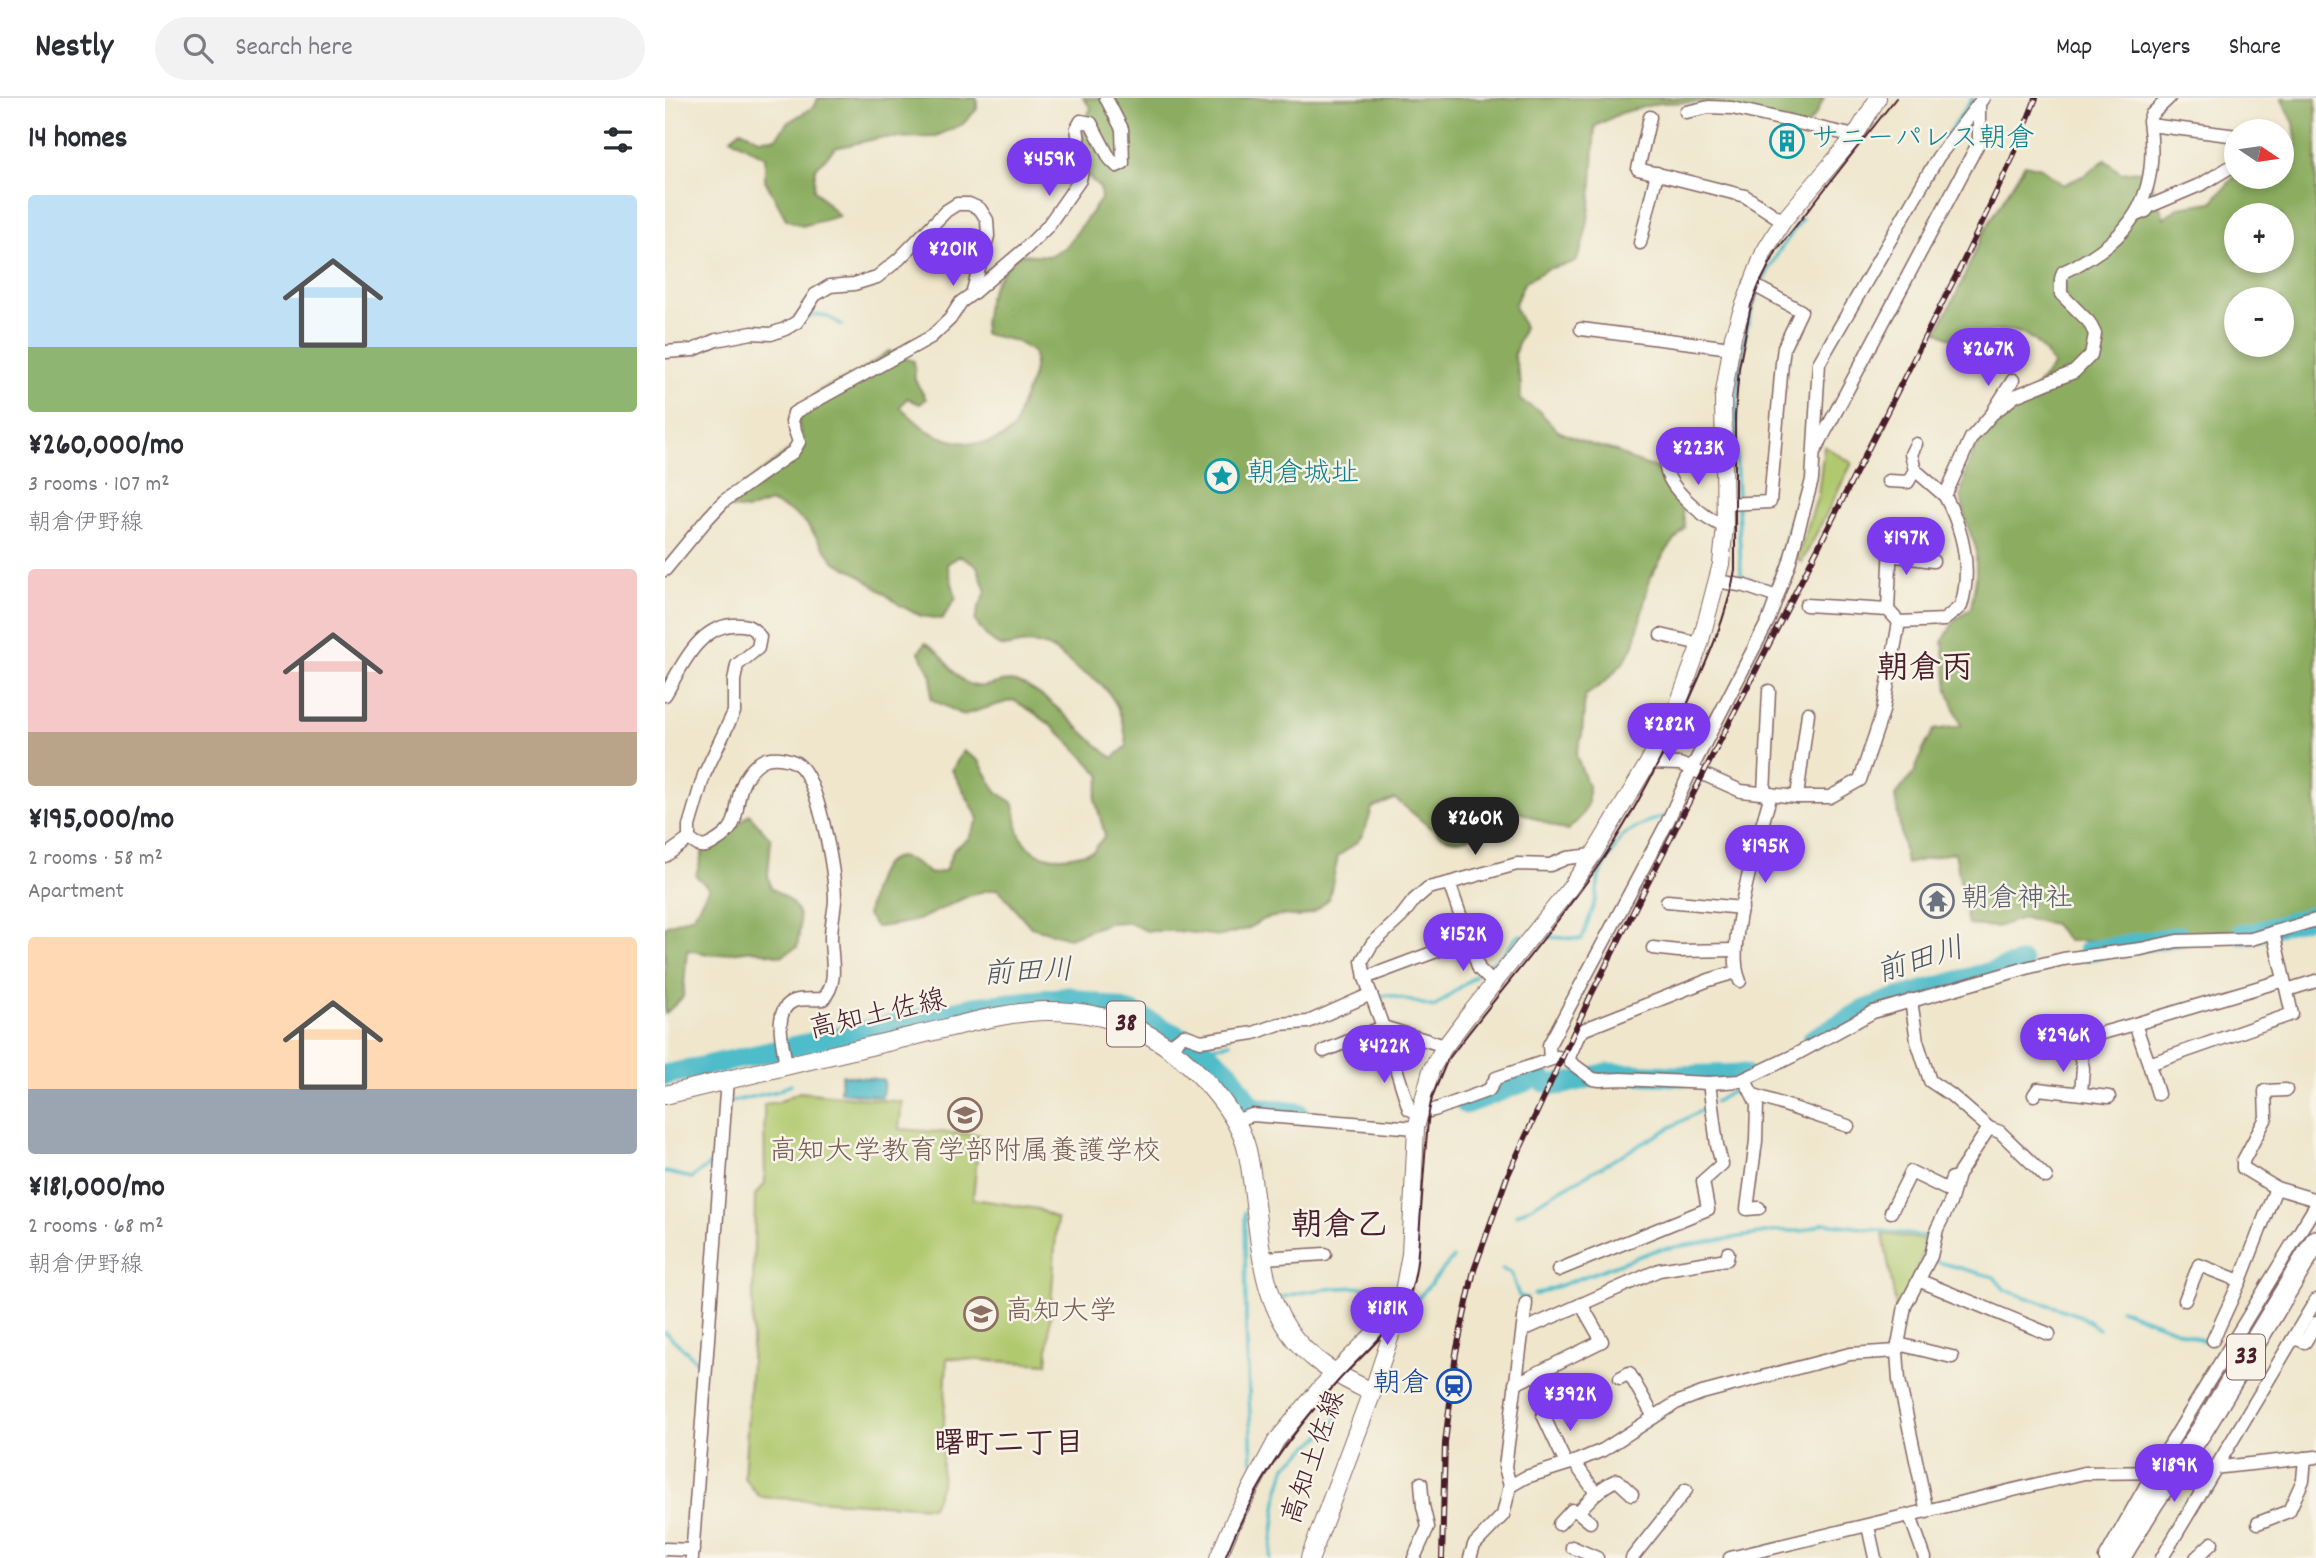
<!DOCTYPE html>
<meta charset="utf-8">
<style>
:root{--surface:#fff;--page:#f2f2f3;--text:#2b2b33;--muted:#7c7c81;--line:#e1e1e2;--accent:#7c3aed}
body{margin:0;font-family:Dekko,"Klee One",sans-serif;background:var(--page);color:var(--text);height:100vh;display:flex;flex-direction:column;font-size:26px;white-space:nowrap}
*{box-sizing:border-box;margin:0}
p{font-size:23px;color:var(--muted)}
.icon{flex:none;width:38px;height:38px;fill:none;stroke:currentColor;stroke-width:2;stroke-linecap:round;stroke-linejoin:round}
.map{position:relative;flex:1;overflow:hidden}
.details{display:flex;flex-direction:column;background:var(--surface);width:665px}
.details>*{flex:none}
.needle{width:46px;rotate:103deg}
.tools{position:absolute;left:1559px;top:21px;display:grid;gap:14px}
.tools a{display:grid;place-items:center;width:70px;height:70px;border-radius:50%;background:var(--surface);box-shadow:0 4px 10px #0003;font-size:35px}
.price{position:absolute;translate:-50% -60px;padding:0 16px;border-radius:24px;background:var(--accent);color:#fff;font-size:23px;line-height:46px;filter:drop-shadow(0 2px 4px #0008)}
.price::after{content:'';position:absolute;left:50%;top:42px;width:21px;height:16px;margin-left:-10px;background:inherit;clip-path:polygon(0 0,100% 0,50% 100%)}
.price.active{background:#222;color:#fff}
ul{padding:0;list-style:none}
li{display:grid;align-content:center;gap:14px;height:371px;padding:0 28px}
li span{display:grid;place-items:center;height:217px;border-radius:7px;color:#555}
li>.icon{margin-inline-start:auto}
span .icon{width:126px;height:126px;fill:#fffc;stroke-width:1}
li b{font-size:30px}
h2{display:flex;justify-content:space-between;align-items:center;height:84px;padding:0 28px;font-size:30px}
header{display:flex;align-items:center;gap:42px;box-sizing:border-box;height:98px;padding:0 35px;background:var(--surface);border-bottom:2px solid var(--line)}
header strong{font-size:33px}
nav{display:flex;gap:38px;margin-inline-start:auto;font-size:24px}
.search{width:490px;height:63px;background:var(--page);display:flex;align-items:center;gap:18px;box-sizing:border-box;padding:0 24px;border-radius:38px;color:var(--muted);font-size:26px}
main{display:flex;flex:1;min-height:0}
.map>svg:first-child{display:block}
</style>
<header>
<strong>Nestly</strong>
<div class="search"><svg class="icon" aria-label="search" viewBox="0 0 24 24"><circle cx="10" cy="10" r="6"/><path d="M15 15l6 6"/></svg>Search here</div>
<nav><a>Map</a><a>Layers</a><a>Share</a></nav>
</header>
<main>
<section class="details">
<h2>14 homes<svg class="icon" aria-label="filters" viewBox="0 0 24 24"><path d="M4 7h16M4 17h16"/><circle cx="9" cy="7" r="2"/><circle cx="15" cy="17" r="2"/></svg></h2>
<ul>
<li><span style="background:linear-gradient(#bfe0f5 70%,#8fb573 0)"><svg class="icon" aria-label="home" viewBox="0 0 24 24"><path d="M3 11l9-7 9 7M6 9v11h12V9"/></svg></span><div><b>¥260,000/mo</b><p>3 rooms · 107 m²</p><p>朝倉伊野線</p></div></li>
<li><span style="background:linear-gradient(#f6c9c9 75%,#b9a48a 0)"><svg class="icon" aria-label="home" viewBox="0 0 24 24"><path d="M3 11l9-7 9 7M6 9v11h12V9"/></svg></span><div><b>¥195,000/mo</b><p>2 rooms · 58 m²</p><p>Apartment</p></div></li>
<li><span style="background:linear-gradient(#ffd9b3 70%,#9aa5b1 0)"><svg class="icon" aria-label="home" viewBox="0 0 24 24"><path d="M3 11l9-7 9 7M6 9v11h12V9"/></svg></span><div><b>¥181,000/mo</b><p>2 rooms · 68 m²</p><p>朝倉伊野線</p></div></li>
</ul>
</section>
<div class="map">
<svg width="1651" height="1460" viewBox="0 0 1651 1460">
<rect width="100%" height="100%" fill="#f7f3e8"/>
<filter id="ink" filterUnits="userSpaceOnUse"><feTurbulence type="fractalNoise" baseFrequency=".0143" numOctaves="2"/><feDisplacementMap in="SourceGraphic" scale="14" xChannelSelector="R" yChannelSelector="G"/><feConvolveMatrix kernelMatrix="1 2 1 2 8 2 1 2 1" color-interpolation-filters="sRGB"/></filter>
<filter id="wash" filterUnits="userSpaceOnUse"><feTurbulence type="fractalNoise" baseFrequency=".00686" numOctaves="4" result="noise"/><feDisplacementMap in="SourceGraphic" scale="28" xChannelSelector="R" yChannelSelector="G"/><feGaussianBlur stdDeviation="1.57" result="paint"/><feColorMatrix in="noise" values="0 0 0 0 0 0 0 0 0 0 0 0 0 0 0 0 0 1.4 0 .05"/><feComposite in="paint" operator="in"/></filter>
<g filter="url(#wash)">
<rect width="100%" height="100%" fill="#efe6cc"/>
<g fill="#b0c96e" stroke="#7d744c" stroke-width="2">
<polygon points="1159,348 1187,365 1137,464 1132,462 1153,397"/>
<polygon points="134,994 237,1004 234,1031 314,1037 308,1101 373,1111 392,1121 382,1266 282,1260 276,1386 267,1409 95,1399 79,1380 87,1247 90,1097 100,1086 99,1006 114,1004"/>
<polygon points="1218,1136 1264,1142 1232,1215"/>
</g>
<g fill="#8cad61" stroke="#6b6646" stroke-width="2" fill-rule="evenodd">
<polygon points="153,0 312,0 312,11 298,26 269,39 214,40 170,50 150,71 149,92 174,118 137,128 121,121 100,82 100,59 66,40 76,32 94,41 111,40 122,25 150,8"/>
<path d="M418 0H1159L1151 16 1140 30 1051 4 994 5 956 15 930 28C927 72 929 123 911 164L882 171 859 185 849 208 859 229 849 257 856 286 855 302 874 313 893 333 924 346 951 353 967 362 994 371 1017 409 1020 429 999 456 985 480 969 547 958 565 940 584 920 598 917 637 911 657 923 688V706L915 720 902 733C881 727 863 714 841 711 785 766 780 738 730 701L707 710C700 737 697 743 673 758L664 801 649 814 634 819 618 817 599 821 582 831 556 838 512 833H482L462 824 443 825 404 840 366 829 333 791C304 793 282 810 255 821 241 826 226 827 211 829L202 817C209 778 221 735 265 776L280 773 289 751 303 741 314 721 287 672 298 653 314 663 331 693 349 706C351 716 351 731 356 739 371 767 403 760 428 753L440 737 430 701 436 678C407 646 387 623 348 602L298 617 266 601 267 578 254 554 260 545C280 553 285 580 307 587 322 592 336 580 350 584 383 593 419 639 448 660L462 648C459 622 452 598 430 581 424 577 417 575 411 570 402 562 392 552 380 548 345 536 341 569 310 523L313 511 321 494 312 468 295 458 282 466 291 500 277 521 256 518 236 508 193 476 169 463 141 425 127 414 105 404 82 412 62 409 75 403 78 388 138 342 133 325 139 311 153 293 190 277 224 253 235 259 249 263 250 282 261 301 255 306 242 300 235 309C245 317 254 328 265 334 288 346 327 353 347 332 352 327 353 314 356 307 364 285 371 280 369 255L351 243 319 236C319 200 328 180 354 156L384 158 401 149 436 101 435 90C431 86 426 82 423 77 413 58 417 29 426 10Z"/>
<path d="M1616 0H1651V812C1634 814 1620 822 1604 825 1539 839 1470 841 1403 843L1389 826 1358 820 1331 829 1303 827 1290 754 1241 766 1230 698 1249 675 1258 652 1269 632 1296 628 1283 592 1278 543 1290 522 1306 510 1311 480V450L1301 424 1296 397 1302 370 1315 338 1333 319 1368 292 1389 267C1383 260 1376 248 1368 242 1346 225 1317 234 1295 245L1272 233 1293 193 1318 135 1360 66 1376 70 1398 87 1420 77 1440 62 1456 75 1481 72 1499 120 1514 109 1547 104 1571 77 1617 79V55L1632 49 1629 25ZM1572 117H1617V163H1572ZM1572 201H1617V247H1572Z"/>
<path d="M84 716 106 741 103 777 106 790C136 807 138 816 132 849L116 858 88 852 49 857 22 852 18 899 0 916V828L28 818 44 790 31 778 39 749 61 740Z"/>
</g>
<polygon fill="#4fbcc9" stroke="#4c6e7a" stroke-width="2" points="177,977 219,982 217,999 175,994"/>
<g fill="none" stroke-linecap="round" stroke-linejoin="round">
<g stroke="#4fbcc9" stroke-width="3.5">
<polyline points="1279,41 1308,0"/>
<polyline points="1096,187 1114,153 1137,121"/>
<path d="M139 223C152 211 163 218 177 227"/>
<path d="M1073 401C1069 333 1068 260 1093 194"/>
<polyline points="1073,409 1076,476 1078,479 1102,487"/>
<polyline points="1107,492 1139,376 1144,335"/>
<polyline points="883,839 917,841 931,800 934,778 957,738 982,724 1001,718"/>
<polyline points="820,870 837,857 853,838 856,837"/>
<polyline points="710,899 723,897 769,909 810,878"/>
<polyline points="536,950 565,945"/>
<polyline points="65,1004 113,993 126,986"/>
<polyline points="1050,1004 1075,989"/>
<polyline points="0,1074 27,1080 51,1062"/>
<polyline points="580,1114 581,1227 587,1364"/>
<polyline points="851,1117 1040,1010"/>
<polyline points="1269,1163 1329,1179 1340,1192 1416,1218 1434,1231"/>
<polyline points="837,1171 846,1175 854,1198 862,1200"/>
<polyline points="869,1197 991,1152 1113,1133 1138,1133 1160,1125 1264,1139"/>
<path d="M614 1200C651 1190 687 1186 725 1192"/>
<polyline points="749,1205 788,1160"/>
<polyline points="1455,1211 1545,1245"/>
<polyline points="706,1225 722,1203 726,1188"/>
<polyline points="0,1234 35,1266"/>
<polyline points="605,1460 613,1394 621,1368 665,1330 676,1315"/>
</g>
<g stroke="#4fbcc9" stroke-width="21">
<polyline points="1576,836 1588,835 1651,817"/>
<polyline points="1423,853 1515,838"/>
<polyline points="1148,941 1197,913 1226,902 1357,865"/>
<polyline points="0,977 309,909 404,899 468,915 536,950 564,974 586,1009 633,1015"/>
<polyline points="889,987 899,986 943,975 1009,978 1079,976"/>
<polyline points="801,1006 872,979 880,984"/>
</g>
</g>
</g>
<g filter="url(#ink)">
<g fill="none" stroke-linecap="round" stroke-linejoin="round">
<g stroke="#846563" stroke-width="15">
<g id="street">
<polyline points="1021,14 1044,9 1067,10 1190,38"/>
<polyline points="985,19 973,71 1080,98 1118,123"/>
<polyline points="1485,27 1572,38"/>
<polyline points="1471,117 1481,113 1485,108 1537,86 1572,65"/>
<polyline points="975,145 992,75"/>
<polyline points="307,196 360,151 382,129 415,82 418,67 412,30 416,23 426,25 445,61 452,68 458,65 457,31 441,0"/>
<polyline points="916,231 1066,250"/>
<polyline points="0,254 28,252 51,242 87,235 106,236 120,231 132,224 150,197 165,188 189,186 212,179 234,161 281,113 292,106 304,106 315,111 322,122 323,138 307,196 296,204 285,221 266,239 129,315 127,324 134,344 128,354 59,403 43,420 0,472"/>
<polyline points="1329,312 1348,282"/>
<polyline points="1251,346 1246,356 1250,372 1280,398"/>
<path d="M1006 348C1003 355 1001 362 1001 370 1004 392 1041 421 1060 429"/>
<polyline points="1151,351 1314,44 1314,7"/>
<polyline points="1223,383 1243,384 1250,372"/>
<polyline points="1060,406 1105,404 1117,265 1119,249 1136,213 1085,185"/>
<polyline points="1225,457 1268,463"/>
<polyline points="1052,483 1080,488 1112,499"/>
<polyline points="1141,507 1223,512 1234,524"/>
<polyline points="1223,512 1226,444"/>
<polyline points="996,537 1035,546"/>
<path d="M0 597C16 570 32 530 67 527 81 526 87 528 95 539L93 550 72 567 69 583V614L39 677 24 728V741C35 750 39 751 51 743 77 727 68 712 77 688 81 677 90 665 101 661 112 658 129 661 136 669 155 690 170 774 170 803 169 815 166 827 166 840 166 861 174 884 158 901 149 902 137 900 129 903 106 912 119 949 121 967"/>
<path d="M983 665 1015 666 1076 693 1132 699H1165L1195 682 1218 613 1234 524 1279 522 1296 508C1307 471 1298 432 1280 398L1306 340 1327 316 1350 298 1409 274 1426 257 1430 236 1424 224 1396 196V181L1398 174C1465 143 1496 99 1484 23L1486 17 1504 0"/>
<polyline points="1099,696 1104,593"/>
<polyline points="1132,699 1143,615"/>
<polyline points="0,758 24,741"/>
<polyline points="1002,803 1077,810"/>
<polyline points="1608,834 1627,916 1484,966 1470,926 1619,882"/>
<polyline points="988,850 1013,853 1070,852"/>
<polyline points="700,880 804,841"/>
<path d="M1075 883C1058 848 1095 736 1106 696"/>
<polyline points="828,885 814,871 784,785 852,766 885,767 902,760 928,757"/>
<polyline points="1622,892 1651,883"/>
<polyline points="1246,902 1252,943 1265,983 1286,997 1324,1030 1335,1034 1381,1079"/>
<polyline points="505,948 519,937 536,943 589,935 614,926 643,924 706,896"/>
<polyline points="780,948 718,929 700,880 697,863 707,846 736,819 749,802 763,790 784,785"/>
<polyline points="659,953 718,929 744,1011 755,1015 769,1012 824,992 831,980 893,959"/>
<polyline points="904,959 905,964 928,981 935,982 956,981 1044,985 1075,983 1128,958 1208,914 1365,869 1398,861 1476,851 1512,843 1586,841 1651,822"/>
<polyline points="904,959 914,936 920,931 1044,882 1071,874"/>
<polyline points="885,961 884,947 1001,727 1027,670 1104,521 1124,466 1147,382 1154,265 1273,59 1318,0"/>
<polyline points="1484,966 1493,996"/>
<polyline points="1080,982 1092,1006 1091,1043 1082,1111 1094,1110"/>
<polyline points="1416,994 1418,970 1412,942 1470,926"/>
<polyline points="1089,997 1183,1028"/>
<polyline points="1369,997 1373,991 1444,999"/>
<polyline points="570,1023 587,1017 751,1030"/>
<polyline points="1611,1090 1578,1070 1578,1063 1601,1020 1600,993 1621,992"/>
<polyline points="1226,1114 1246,1074 1283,1092 1287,1080"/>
<polyline points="599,1160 660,1156"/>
<polyline points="893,1172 1043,1111 1038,1083 1057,1066 1052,1047 1044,985"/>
<polyline points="1253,1182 1384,1236"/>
<polyline points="1520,1202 1534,1167 1575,1183"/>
<polyline points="858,1232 994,1172 1062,1161 1063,1155"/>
<polyline points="1629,1240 1640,1244 1651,1225"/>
<polyline points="1548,1242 1575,1183 1611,1090 1651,1102"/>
<polyline points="1233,1246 1287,1259"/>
<polyline points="1232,1253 1240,1208 1266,1158 1272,1131 1285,1105 1293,1077 1324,1030"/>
<polyline points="955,1280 964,1275 989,1319"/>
<polyline points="850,1286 937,1243 916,1206"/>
<polyline points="878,1317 901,1366"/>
<polyline points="909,1364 931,1395"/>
<polyline points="845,1388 840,1369 861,1205"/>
<polyline points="913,1414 925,1424"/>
<polyline points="1245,1418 1260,1460"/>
<polyline points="1593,1425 1624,1413 1638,1382 1640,1360"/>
<path d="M894 1426 907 1412 913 1414C925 1401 935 1389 952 1382L967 1396"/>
<polyline points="1203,1428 1210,1460"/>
<polyline points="907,1449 932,1460"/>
<polyline points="0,1451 28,1452"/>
<polyline points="27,1460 62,981"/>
<polyline points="749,1460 763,1429 758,1408 756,1385"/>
<polyline points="805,1460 809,1447 838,1417 845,1388 861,1379 909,1364 938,1352 1011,1305 1037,1295 1185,1256 1232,1253 1234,1282 1262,1414"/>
<polyline points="967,1460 1021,1392"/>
<polyline points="1065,1460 1419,1375 1510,1374 1651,1359"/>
<polyline points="1440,1460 1488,1375 1651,1107"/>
<polyline points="1497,1460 1651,1202"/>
<polyline points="1531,1460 1547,1445"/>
</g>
</g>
<g stroke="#846563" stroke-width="18">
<g id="secondary">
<polyline points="707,1294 725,1240 738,1194 745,1156 751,1030 766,972 778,951 802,919 902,794 928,757 983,665 1012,609 1035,546 1056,466 1060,429 1058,300 1068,238 1075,217 1099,154 1118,123 1190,38 1213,0"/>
<polyline points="553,1460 570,1420 611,1343 656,1289 722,1222 729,1210"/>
</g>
</g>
<g stroke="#846563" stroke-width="20">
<path id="primary" d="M0 997C83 977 165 957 248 938 289 929 341 913 383 913 455 913 508 941 552 997 565 1013 577 1032 582 1052 595 1109 589 1183 623 1232 643 1262 675 1279 707 1294L645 1460"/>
</g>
<g stroke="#846563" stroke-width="24">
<polyline id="highway" points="1454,1460 1488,1404 1539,1329 1651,1143"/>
</g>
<use href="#street" stroke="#fff" stroke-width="12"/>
<use href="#secondary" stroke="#fff" stroke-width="16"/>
<use href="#primary" stroke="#fff" stroke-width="18"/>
<use href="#highway" stroke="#fff" stroke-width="21"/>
<path stroke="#4a1f2b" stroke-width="2" d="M560 1460C589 1387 623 1339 675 1281 697 1257 726 1233 741 1204 753 1181 753 1151 755 1125 758 1088 760 1051 764 1014L767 999 782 963C833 895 890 831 938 761 970 713 997 659 1022 607 1042 563 1062 519 1070 472V318L1074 270 1086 207 1094 187 1112 152 1231 0"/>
<g stroke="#4a1f2b" stroke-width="6">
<polyline id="rail" points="777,1460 780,1345 791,1255 809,1172 842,1079 926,897 1298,164 1347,61 1371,0"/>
</g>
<use href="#rail" stroke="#f7f3e8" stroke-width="3.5" stroke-dasharray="10" stroke-linecap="butt"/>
</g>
</g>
<defs>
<g id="building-ring" transform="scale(1.75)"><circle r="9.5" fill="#f7f3e8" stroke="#0f9aa8" stroke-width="1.5"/><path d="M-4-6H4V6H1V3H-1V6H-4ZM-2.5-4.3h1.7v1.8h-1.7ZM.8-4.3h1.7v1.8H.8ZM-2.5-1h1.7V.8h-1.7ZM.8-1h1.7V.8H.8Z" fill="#0f9aa8"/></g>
<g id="sight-ring" transform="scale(1.75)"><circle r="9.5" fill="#f7f3e8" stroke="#0f9aa8" stroke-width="1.5"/><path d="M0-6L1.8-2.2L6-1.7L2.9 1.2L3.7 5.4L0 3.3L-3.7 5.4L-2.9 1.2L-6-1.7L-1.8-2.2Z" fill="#0f9aa8"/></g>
<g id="temple-ring" transform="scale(1.75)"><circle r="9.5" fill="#f7f3e8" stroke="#6b7280" stroke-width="1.5"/><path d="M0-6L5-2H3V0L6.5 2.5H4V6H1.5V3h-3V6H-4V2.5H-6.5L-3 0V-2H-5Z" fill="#6b7280"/></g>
<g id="school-ring" transform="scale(1.75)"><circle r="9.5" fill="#f7f3e8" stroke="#8d6e63" stroke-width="1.5"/><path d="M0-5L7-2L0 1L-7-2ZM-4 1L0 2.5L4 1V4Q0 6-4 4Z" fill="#8d6e63"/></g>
<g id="university-ring" transform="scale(1.75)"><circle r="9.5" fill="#f7f3e8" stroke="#8d6e63" stroke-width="1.5"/><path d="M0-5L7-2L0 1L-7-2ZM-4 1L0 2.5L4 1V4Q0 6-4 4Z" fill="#8d6e63"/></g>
<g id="station-ring" transform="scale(1.75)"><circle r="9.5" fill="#f7f3e8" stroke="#1a4fb4" stroke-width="1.5"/><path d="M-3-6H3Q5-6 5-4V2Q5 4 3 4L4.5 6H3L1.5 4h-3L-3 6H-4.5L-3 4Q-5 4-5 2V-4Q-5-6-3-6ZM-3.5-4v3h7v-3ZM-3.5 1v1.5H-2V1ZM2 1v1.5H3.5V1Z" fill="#1a4fb4"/></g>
</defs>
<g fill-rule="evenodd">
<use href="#building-ring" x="1122" y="43"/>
<use href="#sight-ring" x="557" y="378"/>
<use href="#temple-ring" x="1272" y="803"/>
<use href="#school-ring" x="300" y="1017"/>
<use href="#university-ring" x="316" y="1216"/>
<use href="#station-ring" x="789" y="1288"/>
</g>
<g text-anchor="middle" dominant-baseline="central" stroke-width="5" stroke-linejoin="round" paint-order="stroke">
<g fill="#f7f3e8" stroke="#7e5f64" stroke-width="2">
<rect x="442" y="903.5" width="38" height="45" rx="5"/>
<rect x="1562" y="1236.5" width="38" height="45" rx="5"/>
</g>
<g font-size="26" font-weight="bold" fill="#4a1f2b">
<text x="461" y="926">38</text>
<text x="1581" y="1259">33</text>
</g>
<g font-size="28" fill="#0d838f" stroke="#f7f3e8" text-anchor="start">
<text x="1146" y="43">サニーパレス朝倉</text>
<text x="582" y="378">朝倉城址</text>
</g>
<g font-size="28" fill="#5b616d" stroke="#f7f3e8" text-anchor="start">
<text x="1296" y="803">朝倉神社</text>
</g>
<g font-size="28" fill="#4a1f2b" stroke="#f7f3e8">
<text transform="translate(213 919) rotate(-13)">高知土佐線</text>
<text transform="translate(651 1360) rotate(-71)">高知土佐線</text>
</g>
<g font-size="28" fill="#785e54" stroke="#f7f3e8">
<text x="300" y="1056">高知大学教育学部附属養護学校</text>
<text x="340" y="1216" text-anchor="start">高知大学</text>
</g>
<g font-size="28" fill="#164399" stroke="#f7f3e8" text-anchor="end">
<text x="764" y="1288">朝倉</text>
</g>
<g font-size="30" font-style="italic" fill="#4c5662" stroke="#f7f3e8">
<text transform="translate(1256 865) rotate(-17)">前田川</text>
<text transform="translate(363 877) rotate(-3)">前田川</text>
</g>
<g font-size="30" font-weight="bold" fill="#4a1f2b" stroke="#f7f3e8">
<text x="344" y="1348">曙町二丁目</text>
</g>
<g font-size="32" font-weight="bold" fill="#4a1f2b" stroke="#f7f3e8">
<text x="1260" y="573">朝倉丙</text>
<text x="674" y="1130">朝倉乙</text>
</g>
</g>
</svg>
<div class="tools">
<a><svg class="needle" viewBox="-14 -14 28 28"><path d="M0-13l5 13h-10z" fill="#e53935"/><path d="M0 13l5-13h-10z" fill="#7c7c81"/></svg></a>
<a>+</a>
<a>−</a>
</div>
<b class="price" style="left:384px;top:100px">¥459K</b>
<b class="price" style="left:288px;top:190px">¥201K</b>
<b class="price" style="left:1323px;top:290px">¥267K</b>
<b class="price" style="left:1033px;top:389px">¥223K</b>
<b class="price" style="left:1241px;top:479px">¥197K</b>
<b class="price" style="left:1004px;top:665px">¥282K</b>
<b class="price active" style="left:810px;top:759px">¥260K</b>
<b class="price" style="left:1100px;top:787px">¥195K</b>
<b class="price" style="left:798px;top:875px">¥152K</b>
<b class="price" style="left:1398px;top:976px">¥296K</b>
<b class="price" style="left:719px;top:987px">¥422K</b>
<b class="price" style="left:722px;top:1249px">¥181K</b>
<b class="price" style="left:905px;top:1335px">¥392K</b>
<b class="price" style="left:1509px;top:1406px">¥189K</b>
</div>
</main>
